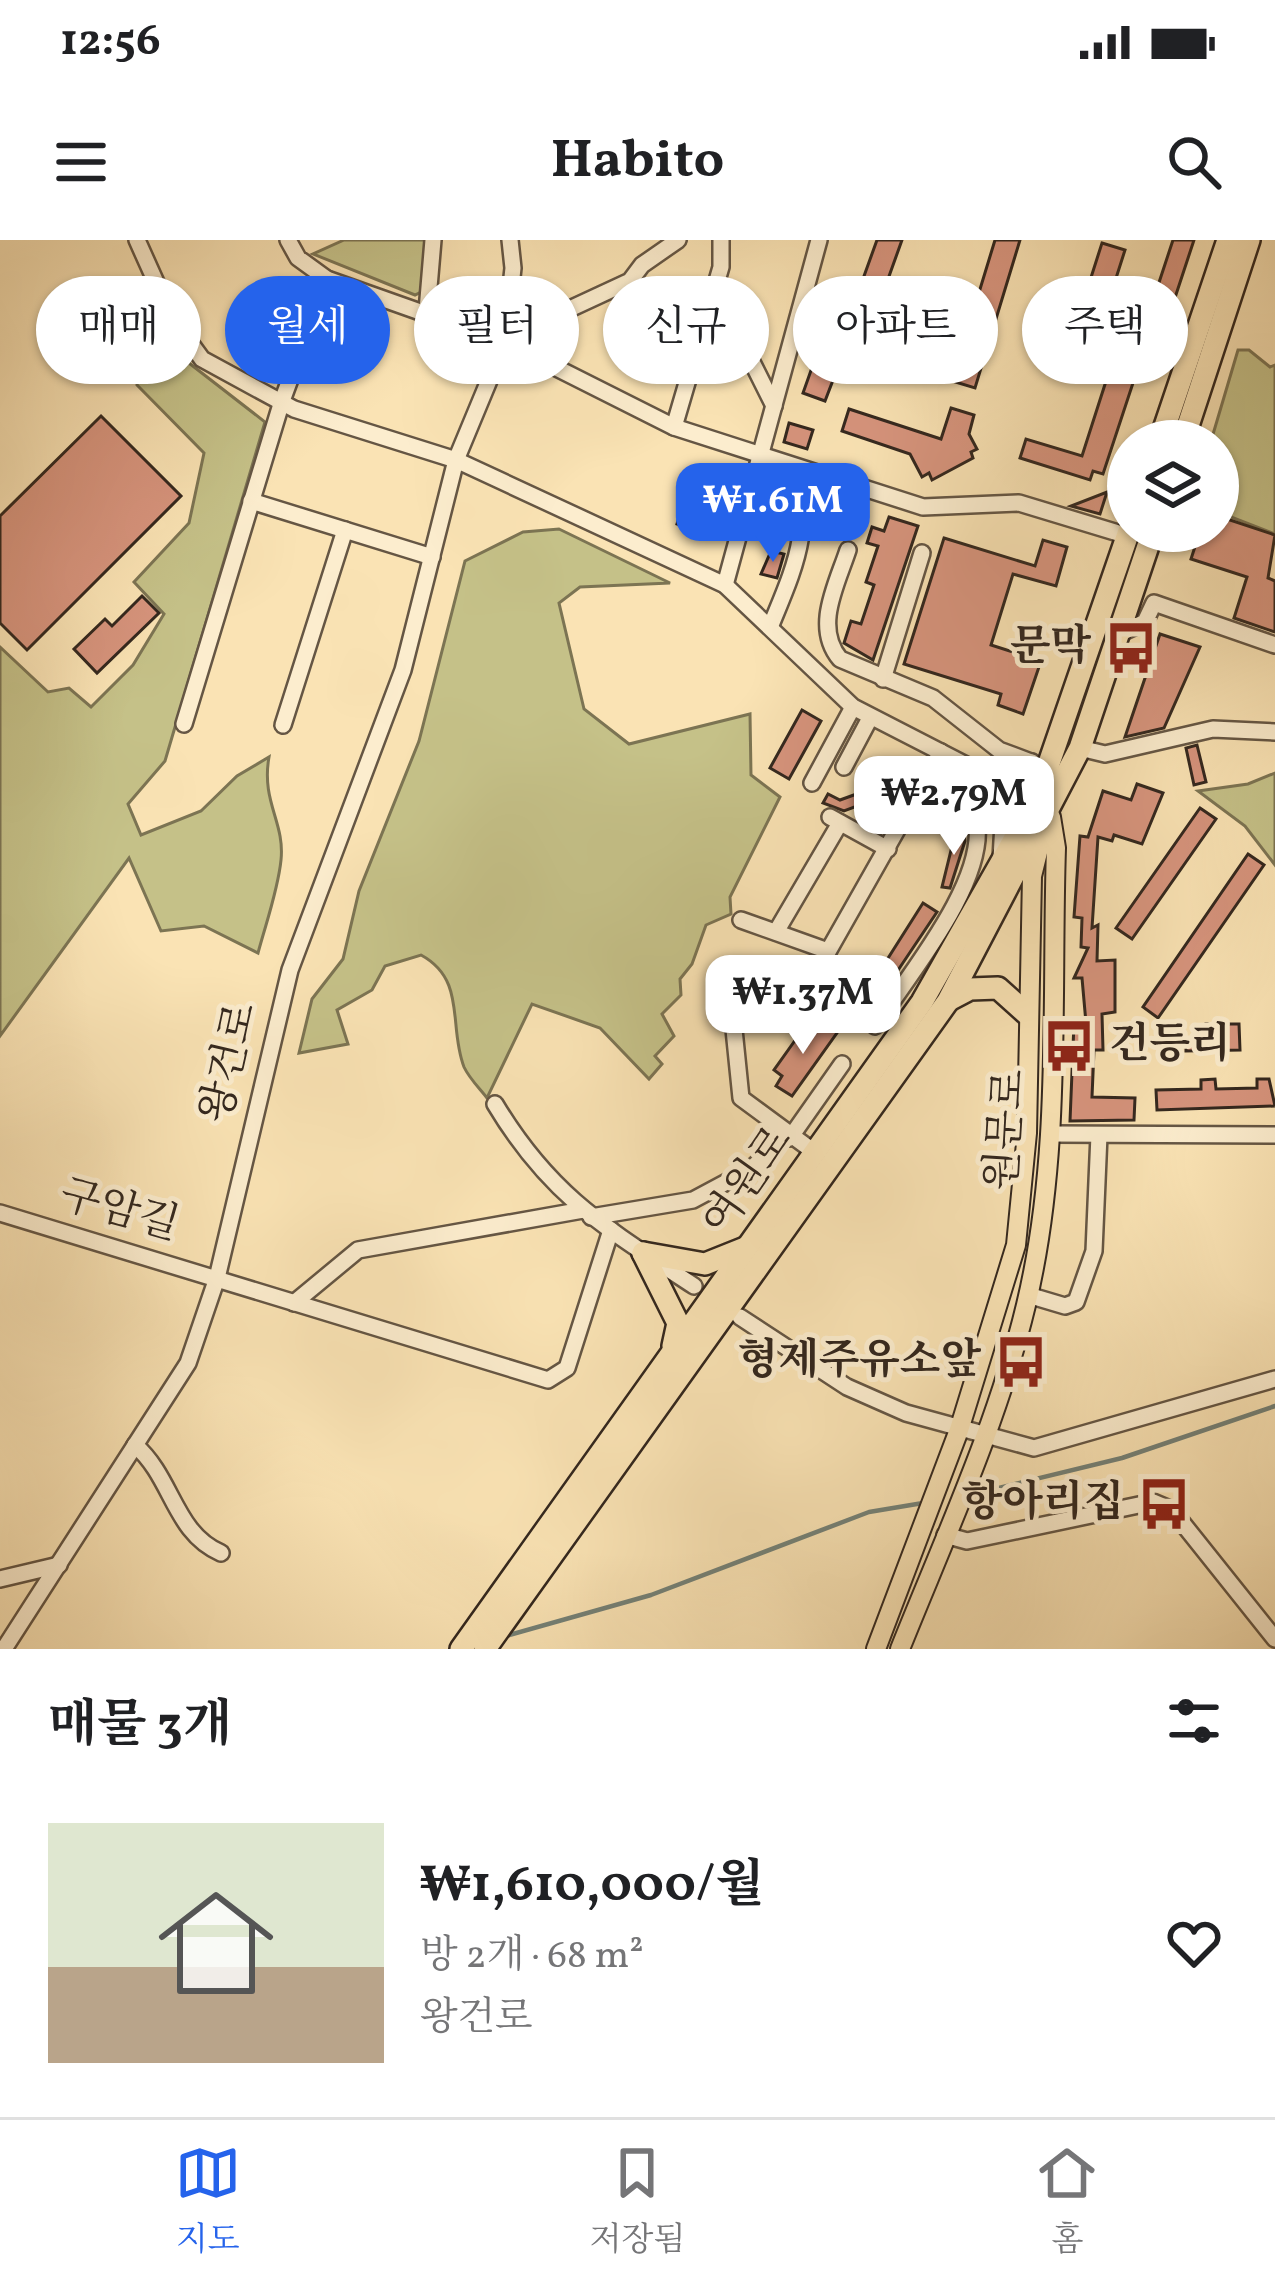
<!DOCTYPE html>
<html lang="ko">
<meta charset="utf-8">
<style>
:root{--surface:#fff;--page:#f6f6f6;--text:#202124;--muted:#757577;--line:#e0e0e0;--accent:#2563eb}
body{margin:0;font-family:Vollkorn,"Noto Serif KR",serif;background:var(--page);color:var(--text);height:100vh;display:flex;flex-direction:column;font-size:45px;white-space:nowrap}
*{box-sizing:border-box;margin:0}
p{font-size:39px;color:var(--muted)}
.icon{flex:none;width:66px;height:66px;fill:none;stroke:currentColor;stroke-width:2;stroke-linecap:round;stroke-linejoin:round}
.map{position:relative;height:1409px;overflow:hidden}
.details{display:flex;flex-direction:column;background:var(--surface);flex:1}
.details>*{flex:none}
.hud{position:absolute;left:36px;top:36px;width:1203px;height:108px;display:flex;gap:24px}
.buttons{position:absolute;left:1107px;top:180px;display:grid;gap:24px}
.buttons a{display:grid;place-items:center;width:132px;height:132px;border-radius:50%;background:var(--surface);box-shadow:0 3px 9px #0004;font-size:60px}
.price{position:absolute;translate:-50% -102px;padding:0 27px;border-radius:24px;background:#fff;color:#222;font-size:39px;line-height:78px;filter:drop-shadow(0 3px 6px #0008)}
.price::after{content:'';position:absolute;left:50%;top:72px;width:36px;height:27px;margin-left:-18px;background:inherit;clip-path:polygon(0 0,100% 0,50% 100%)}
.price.on{background:var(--accent);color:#fff}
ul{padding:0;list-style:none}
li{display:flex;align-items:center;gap:36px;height:300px;padding:0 48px}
li span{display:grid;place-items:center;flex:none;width:336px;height:240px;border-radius:0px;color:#555}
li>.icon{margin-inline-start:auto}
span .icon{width:144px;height:144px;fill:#fffc;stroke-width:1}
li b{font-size:51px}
h2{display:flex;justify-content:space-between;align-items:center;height:144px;padding:0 48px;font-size:51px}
.tag{padding:0 42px;border-radius:54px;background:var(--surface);box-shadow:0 3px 9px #0004;font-size:42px;line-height:108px}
.tag.on{background:var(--accent);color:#fff}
.status{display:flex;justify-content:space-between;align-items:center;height:84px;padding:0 60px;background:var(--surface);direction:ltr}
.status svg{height:33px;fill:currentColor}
header{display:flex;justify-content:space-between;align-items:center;height:156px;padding:0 48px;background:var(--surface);font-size:54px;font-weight:700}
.tab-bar{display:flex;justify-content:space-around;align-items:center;height:168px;border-top:3px solid var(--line);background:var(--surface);font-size:33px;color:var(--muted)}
.tab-bar a{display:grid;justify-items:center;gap:6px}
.tab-bar .on{color:var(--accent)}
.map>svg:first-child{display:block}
</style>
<div class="status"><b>12:56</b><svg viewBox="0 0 49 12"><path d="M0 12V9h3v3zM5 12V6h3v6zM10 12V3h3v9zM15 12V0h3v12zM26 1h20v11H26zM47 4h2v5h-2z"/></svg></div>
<header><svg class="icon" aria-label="menu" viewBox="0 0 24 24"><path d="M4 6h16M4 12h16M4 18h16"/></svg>Habito<svg class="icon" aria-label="search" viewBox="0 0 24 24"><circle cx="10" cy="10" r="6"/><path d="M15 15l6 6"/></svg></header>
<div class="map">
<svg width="1275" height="1409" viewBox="0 0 1275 1409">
<rect width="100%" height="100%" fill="#fae3b4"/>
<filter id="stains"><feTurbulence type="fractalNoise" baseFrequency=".00167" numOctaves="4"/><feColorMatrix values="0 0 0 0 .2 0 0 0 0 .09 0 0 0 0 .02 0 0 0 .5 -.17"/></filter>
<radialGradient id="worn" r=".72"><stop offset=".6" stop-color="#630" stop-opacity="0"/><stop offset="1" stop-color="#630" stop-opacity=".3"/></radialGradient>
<g fill="#c5c188" stroke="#7c7453" stroke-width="3">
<polygon points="344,0 428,0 425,50 415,55 313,14"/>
<path d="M167 106 265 182 165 521 128 564 141 595 201 571 237 536 269 517C261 562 285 582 281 620 278 650 266 683 258 713L204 686 161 691 129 618 0 796V407L48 452 69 448 91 467 133 425 164 374 134 342 189 283 204 213 137 145 138 134Z"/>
<polygon points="1238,110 1249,110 1270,127 1275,125 1275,294 1218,272 1218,201 1211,201"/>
<path d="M559 289 670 343 580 347 559 363 584 469 629 504 750 474 751 535 780 557 730 657 731 674 706 685 692 724 680 739 681 755 662 774 674 796 655 816 662 824 649 839 600 788 532 764 487 858C480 849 469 838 464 827 448 786 467 740 421 715L385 726 372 750 337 770 348 804 299 813 312 759 343 719 359 651 419 501 465 321 523 292Z"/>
<polygon points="1275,533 1275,625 1245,586 1198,551 1248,544"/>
</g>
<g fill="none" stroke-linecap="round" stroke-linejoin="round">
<g stroke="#748177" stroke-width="4.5">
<polyline points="970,1255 1122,1218 1275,1166"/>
<polyline points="506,1396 651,1355 869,1272 923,1263"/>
</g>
</g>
<g fill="#d7947d" stroke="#33271e" stroke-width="3">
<polygon points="877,0 902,0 859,120 843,114 825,161 803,153 820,105 837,111"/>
<polygon points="995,0 1020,0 975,148 952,141"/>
<polygon points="1173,0 1194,0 1162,97 1143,91"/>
<polygon points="1102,3 1125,10 1088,126 1065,119"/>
<polygon points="1108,135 1133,143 1103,234 1093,231 1090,240 1020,218 1026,199 1082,216"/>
<polygon points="951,168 974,175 969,194 977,209 971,212 973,218 932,240 929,233 922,237 910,214 842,191 849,169 941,199"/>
<polygon points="101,176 181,256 27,410 0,383 0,276"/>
<polygon points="789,183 813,190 807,209 784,202"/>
<polygon points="711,227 736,235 716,296 677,284 681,270 696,274"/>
<polygon points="1107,252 1100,274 1071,266"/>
<polygon points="1218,276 1275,295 1268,338 1275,341 1275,392 1234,378 1247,337 1191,319 1200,291 1218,291"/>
<polygon points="889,277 918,286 873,420 844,403 851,381 861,384 874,345 866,342 878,306 867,303 872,287 884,291"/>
<polygon points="944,298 1035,326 1043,300 1067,307 1056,346 1013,334 991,405 1041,421 1023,474 998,465 1001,454 904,424"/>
<polygon points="771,311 784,314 777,338 761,334"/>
<polygon points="142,356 159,373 97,433 74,409 105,379 112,386"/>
<polygon points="1160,394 1200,407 1164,488 1125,497"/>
<polygon points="802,470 821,481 789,539 770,528"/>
<polygon points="1197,505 1206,542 1194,545 1186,508"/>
<polygon points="884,533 895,539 884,556 844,571 823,563 828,554 840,560 876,547"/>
<polygon points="1137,544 1163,553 1142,604 1114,595 1112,601 1098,597 1092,688 1098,685 1097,721 1115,720 1115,772 1102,774 1103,810 1094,810 1092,857 1135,858 1134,880 1070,881 1074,783 1086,783 1082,738 1074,738 1088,708 1081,707 1082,678 1074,677 1080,596 1088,597 1103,551 1131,560"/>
<polygon points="1200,568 1216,579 1132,699 1116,688"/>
<polygon points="956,590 964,592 965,601 950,648 942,647"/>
<polygon points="1248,614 1264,625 1158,778 1143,767"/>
<polygon points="923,663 937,672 876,763 864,756"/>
<polygon points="818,784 839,790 792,856 776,846 782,836 774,830 806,785 814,791"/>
<polygon points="1206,784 1239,784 1240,810 1186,811 1186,800 1206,793"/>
<polygon points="1215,839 1216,849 1257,848 1257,839 1269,839 1275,866 1157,870 1156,850 1201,849 1201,840"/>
</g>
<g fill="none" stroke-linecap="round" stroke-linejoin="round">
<g stroke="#655644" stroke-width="20">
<g id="minor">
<polyline points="137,0 172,78 202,119 294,169 456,220 725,345 853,467 1036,561"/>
<polyline points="288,0 298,18 327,39 505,102 674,187 923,267 1019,263 1128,296"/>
<polyline points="715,48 774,166"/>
<polyline points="509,57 529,55 561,73 630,41 642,25 678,0"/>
<polyline points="427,71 433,0"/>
<polyline points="674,187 721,27 721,0"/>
<polyline points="251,261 432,317"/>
<path d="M848 310C837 344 813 387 840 419L933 458 999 510 1031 522"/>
<polyline points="725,345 819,0"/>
<path d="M771 385C793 331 819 278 787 224"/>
<polyline points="1121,393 1145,382 1154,363 1275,405"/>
<polyline points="883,439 922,313"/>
<polyline points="184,484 282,161 327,39"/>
<polyline points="283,485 345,290"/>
<polyline points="1080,508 1105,514 1213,489 1275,492"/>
<polyline points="844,527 870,478"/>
<polyline points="812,543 853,467"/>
<polyline points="830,577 888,609"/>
<polyline points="1001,618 1003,584 992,536 1032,522"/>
<polyline points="741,680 828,711"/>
<polyline points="776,692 840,583"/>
<polyline points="808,747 941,512"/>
<polyline points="731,760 741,858 817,914"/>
<path d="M875 786C907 737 989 640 976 579 971 559 944 545 929 534"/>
<path d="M495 864C550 956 606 988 694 1046"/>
<polyline points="1052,894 1275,895"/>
<polyline points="790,898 842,824"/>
<polyline points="0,973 548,1140 567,1128 611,990"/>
<polyline points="591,977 693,960 751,929 786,896"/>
<polyline points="1028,1055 1065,1066 1076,1062 1094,1011 1099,895"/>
<polyline points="294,1063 358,1010 583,970"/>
<polyline points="740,1077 847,1147 906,1173 1034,1208 1275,1139"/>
<path d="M135 1205C173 1238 174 1293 221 1313"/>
<polyline points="945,1295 967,1301 1153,1262 1172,1270 1275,1399"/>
<polyline points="0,1339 59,1325"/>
<polyline points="4,1409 188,1123 217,1038 290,730 403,430 456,220 505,102 513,28 510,0"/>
</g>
</g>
<g stroke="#33271e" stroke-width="22">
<g id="major">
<polyline points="876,1409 959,1190 1016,1005 1027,893 1032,636 1044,588"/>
<path d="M900 1409C945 1297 998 1182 1026 1065 1062 916 1051 759 1056 608L1051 577"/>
</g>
</g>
<g stroke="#33271e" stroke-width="26">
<g id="highway">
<polyline points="1160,201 1228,0"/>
<polyline points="1183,201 1249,0"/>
<polyline points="949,760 970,749 998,748 1027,774"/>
<polyline points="643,1013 705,1024 745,1008"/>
<polyline points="643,1013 678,1083 673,1106"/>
<polyline points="461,1409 922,762 1036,561 1129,291"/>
<polyline points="485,1409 948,761 1080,508 1153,291"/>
</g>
</g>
<use href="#minor" stroke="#fcedce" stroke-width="15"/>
<use href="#major" stroke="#fae3b4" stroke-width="18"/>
<use href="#highway" stroke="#fae3b4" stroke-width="21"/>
</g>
<defs>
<g id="bus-bare" transform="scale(4.14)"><path d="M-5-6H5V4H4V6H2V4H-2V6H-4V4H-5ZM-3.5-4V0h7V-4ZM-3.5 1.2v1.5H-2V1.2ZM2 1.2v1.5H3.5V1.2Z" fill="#8f2418" stroke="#fcedce" stroke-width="2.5" paint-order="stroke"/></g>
</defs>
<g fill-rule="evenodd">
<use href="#bus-bare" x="1131" y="408"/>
<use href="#bus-bare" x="1069" y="806"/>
<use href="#bus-bare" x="1021" y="1122"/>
<use href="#bus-bare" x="1164" y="1264"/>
</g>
<g text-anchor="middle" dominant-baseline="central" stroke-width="10" stroke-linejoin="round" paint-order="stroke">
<g font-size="42" font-weight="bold" fill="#33271e" stroke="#fcedce" text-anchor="end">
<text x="1091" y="408">문막</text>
<text x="1109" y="806" text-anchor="start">건등리</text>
<text x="981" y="1122">형제주유소앞</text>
<text x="1124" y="1264">항아리집</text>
</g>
<g font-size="42" fill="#33271e" stroke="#fcedce">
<text transform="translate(231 823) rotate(-77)">왕건로</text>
<text transform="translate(1008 890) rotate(-86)">원문로</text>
<text transform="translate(749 942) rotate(-55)">여원로</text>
<text transform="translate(119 972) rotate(16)">구암길</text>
</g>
</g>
<rect width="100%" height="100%" filter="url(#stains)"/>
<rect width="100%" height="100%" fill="url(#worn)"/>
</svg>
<div class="buttons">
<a><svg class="icon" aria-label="layers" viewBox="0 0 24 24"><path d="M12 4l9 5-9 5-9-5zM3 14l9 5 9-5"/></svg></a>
</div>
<b class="price on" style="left:773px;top:325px">₩1.61M</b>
<b class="price" style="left:954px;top:618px">₩2.79M</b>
<b class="price" style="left:803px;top:817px">₩1.37M</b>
<div class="hud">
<a class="tag">매매</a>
<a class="tag on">월세</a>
<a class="tag">필터</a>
<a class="tag">신규</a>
<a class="tag">아파트</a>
<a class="tag">주택</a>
</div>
</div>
<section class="details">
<h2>매물 3개<svg class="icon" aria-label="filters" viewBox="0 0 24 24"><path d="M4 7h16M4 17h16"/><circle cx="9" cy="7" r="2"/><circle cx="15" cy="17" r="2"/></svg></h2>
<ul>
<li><span style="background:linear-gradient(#dfe7d0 60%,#b9a48a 0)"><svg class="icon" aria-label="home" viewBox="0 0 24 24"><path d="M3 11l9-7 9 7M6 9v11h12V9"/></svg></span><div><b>₩1,610,000/월</b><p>방 2개 · 68 m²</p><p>왕건로</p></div><svg class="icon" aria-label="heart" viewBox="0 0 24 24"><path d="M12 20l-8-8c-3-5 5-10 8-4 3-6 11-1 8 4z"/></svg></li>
</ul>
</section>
<nav class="tab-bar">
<a class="on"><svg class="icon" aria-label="map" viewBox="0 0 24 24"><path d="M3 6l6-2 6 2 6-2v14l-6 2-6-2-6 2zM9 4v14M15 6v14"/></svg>지도</a>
<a><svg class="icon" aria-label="saved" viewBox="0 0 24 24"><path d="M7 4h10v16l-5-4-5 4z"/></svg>저장됨</a>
<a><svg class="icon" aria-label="home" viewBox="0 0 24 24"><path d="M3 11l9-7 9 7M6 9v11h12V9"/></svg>홈</a>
</nav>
